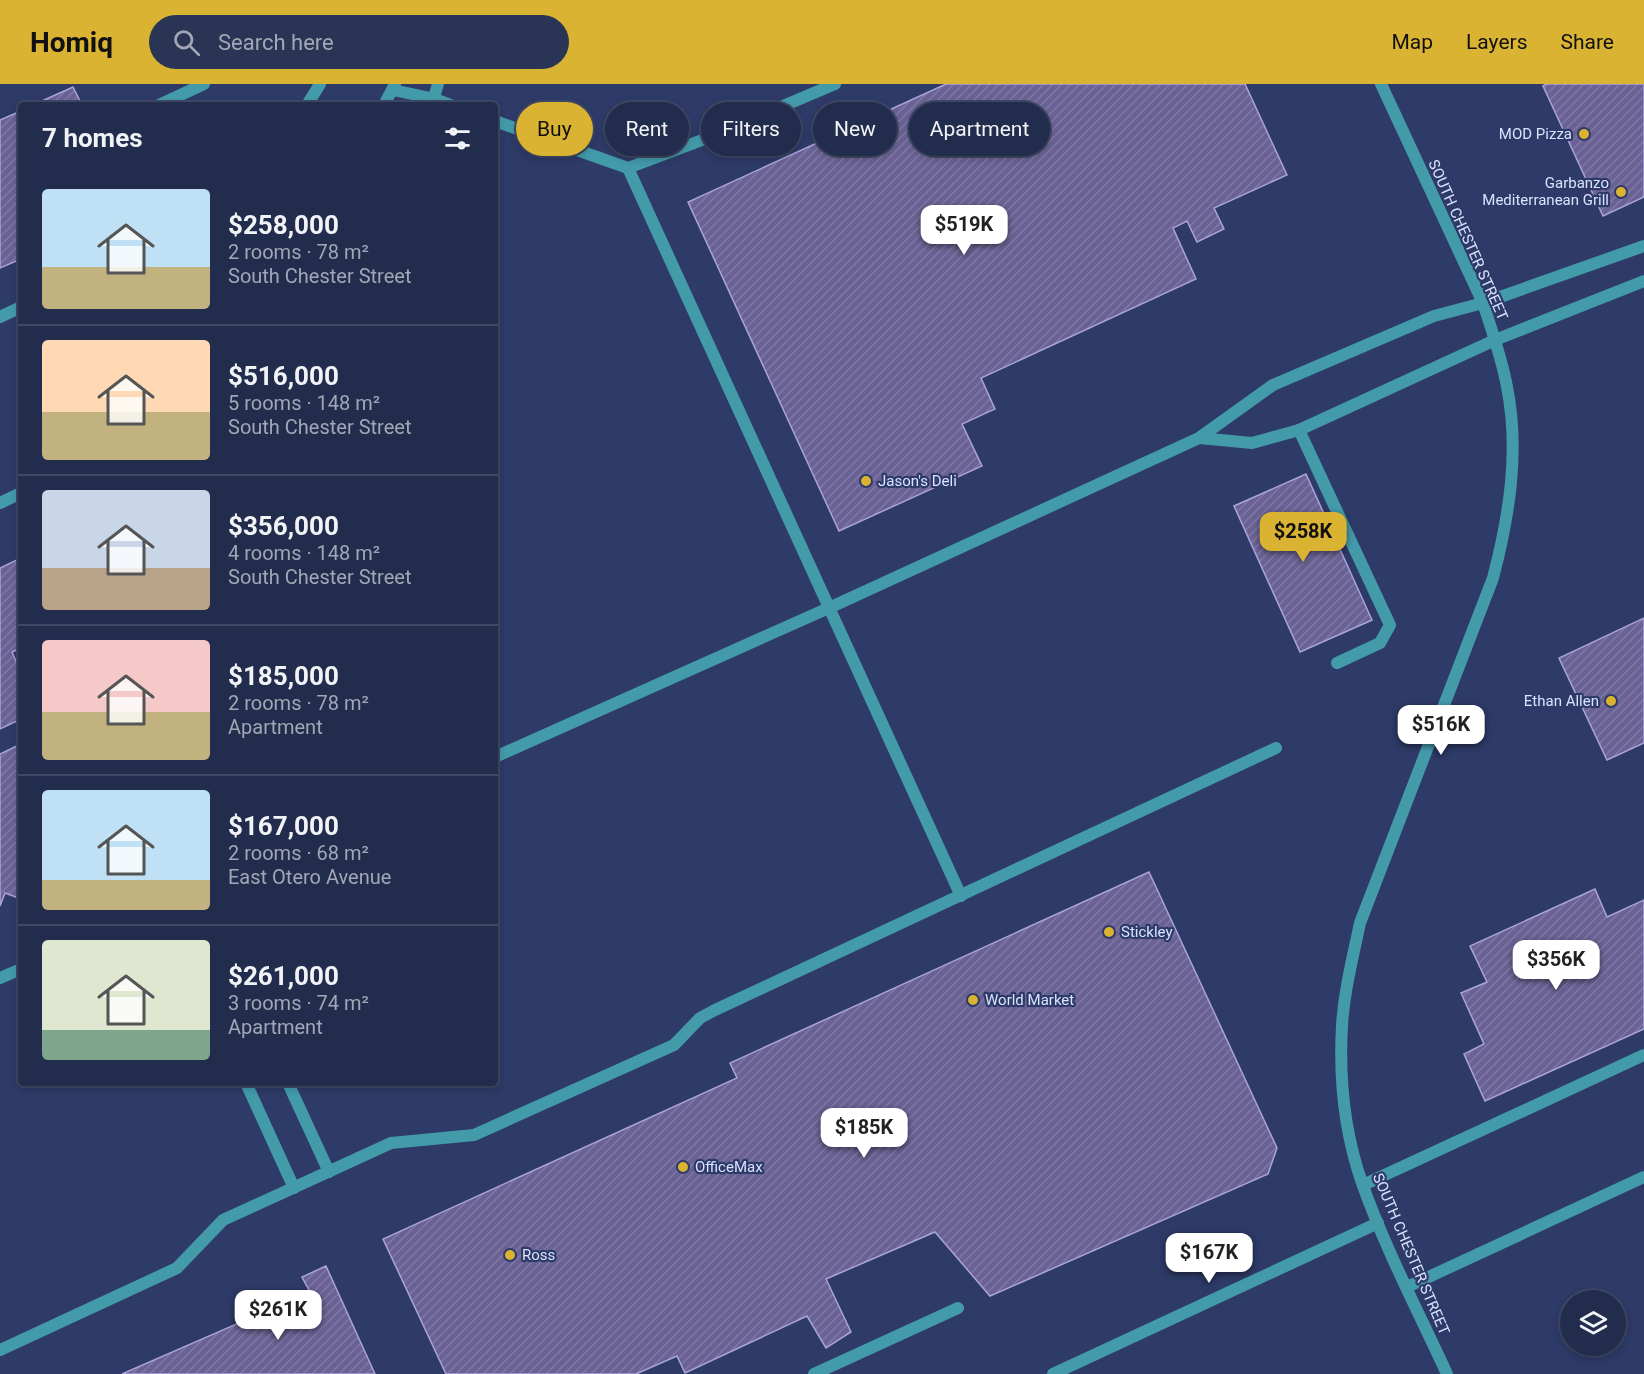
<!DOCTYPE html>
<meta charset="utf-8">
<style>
:root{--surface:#222c4d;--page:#2a3454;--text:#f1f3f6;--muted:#a2a7b6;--line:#3f4865;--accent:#dab333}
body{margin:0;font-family:Roboto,sans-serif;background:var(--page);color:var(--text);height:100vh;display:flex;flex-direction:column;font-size:22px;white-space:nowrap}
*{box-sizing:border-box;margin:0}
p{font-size:20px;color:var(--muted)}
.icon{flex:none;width:33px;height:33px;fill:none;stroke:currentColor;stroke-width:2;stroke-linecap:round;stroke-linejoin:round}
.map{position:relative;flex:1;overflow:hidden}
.details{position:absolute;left:18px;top:18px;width:480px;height:984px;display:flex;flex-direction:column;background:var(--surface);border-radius:6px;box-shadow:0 3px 9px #0003,0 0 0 2px var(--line)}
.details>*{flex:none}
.banner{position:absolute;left:516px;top:18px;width:570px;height:54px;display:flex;gap:12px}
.tools{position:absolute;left:1560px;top:1206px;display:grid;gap:12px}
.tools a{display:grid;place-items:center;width:66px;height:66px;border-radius:50%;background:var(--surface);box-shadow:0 3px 9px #0003,0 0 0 2px var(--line);font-size:30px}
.price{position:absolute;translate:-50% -51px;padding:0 14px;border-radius:12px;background:#fff;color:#222;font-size:20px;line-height:39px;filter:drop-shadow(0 2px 3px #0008)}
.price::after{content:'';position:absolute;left:50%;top:36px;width:18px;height:14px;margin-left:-9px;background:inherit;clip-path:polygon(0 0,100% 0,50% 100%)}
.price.active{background:var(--accent);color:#111}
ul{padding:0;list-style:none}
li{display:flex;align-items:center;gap:18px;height:150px;padding:0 24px}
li+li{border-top:2px solid var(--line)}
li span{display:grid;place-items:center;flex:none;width:168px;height:120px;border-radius:6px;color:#555}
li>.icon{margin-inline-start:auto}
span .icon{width:72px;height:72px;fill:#fffc;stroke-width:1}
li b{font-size:26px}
h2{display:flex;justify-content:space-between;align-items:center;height:72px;padding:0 24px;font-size:26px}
.chip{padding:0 21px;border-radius:27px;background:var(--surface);box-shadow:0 3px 9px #0003,0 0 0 2px var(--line);font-size:21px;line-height:54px}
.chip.active{background:var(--accent);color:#111}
header{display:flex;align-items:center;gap:36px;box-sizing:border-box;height:84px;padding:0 30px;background:var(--accent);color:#111}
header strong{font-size:28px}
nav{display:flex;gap:33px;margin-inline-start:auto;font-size:21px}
.search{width:420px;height:54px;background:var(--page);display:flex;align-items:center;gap:15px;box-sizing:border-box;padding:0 21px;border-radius:33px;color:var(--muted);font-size:22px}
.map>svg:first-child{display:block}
</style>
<header>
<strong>Homiq</strong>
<div class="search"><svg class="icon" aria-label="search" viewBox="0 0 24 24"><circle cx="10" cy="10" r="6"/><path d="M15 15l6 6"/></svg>Search here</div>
<nav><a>Map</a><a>Layers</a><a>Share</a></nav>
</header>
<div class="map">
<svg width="1644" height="1290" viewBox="0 0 1644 1290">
<defs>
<pattern id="building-hatch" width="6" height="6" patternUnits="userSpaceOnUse" patternTransform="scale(1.5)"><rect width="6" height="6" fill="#6a6294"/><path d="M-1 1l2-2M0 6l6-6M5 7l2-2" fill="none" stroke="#7f78a4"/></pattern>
</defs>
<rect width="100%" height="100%" fill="#2e3a67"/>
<g fill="url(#building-hatch)" stroke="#aba3db" stroke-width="1.5">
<polygon points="946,0 1245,0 1287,91 1214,124 1224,145 1197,158 1187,137 1173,144 1196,195 981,294 995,325 962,340 982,382 839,447 688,118"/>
<polygon points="1546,0 1644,0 1644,113 1603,132 1543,2"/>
<polygon points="73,3 82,21 33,21"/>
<polygon points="21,27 21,175 0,184 0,36"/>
<polygon points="1306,390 1372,536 1300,568 1234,422"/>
<polygon points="21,474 21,564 12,568 21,589 21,635 0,645 0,484"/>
<polygon points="1644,534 1644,659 1607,676 1559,574"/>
<polygon points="21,660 21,815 5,809 0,822 0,670"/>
<polygon points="1149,788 1277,1064 1268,1090 990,1212 935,1148 826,1195 851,1248 826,1264 807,1232 685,1289 677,1272 636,1290 446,1290 383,1155 737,994 730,979"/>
<polygon points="1595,805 1607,833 1644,816 1644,945 1485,1017 1464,970 1484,960 1461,909 1487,898 1470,862"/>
<polygon points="326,1182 375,1290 122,1290 310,1208 302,1193"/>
</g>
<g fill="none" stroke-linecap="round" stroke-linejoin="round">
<g stroke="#439aa9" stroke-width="12">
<polyline points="835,0 710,53 628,84 961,812"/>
<polyline points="393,6 435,15 451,21"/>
<polyline points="432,20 438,0"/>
<polyline points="159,21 204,0"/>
<polyline points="307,21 320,0"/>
<polyline points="384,21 395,0"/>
<polyline points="495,37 628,84"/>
<polyline points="0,233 21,223"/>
<polyline points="1299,346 1390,541 1380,559 1337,579"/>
<polyline points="1199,354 1252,359 1299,346 1495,256 1644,197"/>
<polyline points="0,419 21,409"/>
<polyline points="495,673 831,523 1199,354 1273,301 1434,232 1483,219 1644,162"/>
<polyline points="0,894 21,885"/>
<polyline points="246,999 294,1104"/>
<polyline points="288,999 329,1088"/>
<polyline points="1363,1101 1644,971"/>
<polyline points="1407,1203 1644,1093"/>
<polyline points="0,1266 177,1184 223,1136 391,1059 474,1051 674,961 700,934 715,926 1276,664"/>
<polyline points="814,1290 958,1224"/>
</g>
<polyline stroke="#439aa9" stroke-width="12" points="1053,1290 1378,1139"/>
<path stroke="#439aa9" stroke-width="12" d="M1381 0 1483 219C1492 247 1502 275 1507 303 1520 367 1509 433 1493 494L1360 839C1353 873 1344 907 1342 942 1339 994 1345 1050 1362 1099 1385 1164 1418 1227 1447 1290"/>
</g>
<g fill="#dab333" stroke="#2e3a67" stroke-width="2">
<circle cx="1584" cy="50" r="6"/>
<circle cx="1621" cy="108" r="6"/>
<circle cx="866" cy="397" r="6"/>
<circle cx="1611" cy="617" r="6"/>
<circle cx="1109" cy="848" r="6"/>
<circle cx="973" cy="916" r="6"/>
<circle cx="683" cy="1083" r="6"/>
<circle cx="510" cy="1171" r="6"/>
</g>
<g text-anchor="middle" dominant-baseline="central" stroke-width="4.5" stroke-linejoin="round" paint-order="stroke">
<g font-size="15" fill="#d9e2fe" stroke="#2e3a67" text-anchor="start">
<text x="1572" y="50" text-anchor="end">MOD Pizza</text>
<text x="1609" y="99" text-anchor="end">Garbanzo<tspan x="1609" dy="17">Mediterranean Grill</tspan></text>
<text x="878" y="397">Jason's Deli</text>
<text x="1599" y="617" text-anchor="end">Ethan Allen</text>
<text x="1121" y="848">Stickley</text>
<text x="985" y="916">World Market</text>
<text x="695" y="1083">OfficeMax</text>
<text x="522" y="1171">Ross</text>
</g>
<g font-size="15" fill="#d9e2fe" stroke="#2e3a67">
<text transform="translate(1468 156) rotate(66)">SOUTH CHESTER STREET</text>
<text transform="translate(1411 1170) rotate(67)">SOUTH CHESTER STREET</text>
</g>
</g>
</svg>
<div class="tools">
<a><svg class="icon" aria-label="layers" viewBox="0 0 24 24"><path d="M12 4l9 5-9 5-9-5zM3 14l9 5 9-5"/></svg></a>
</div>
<b class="price" style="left:964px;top:172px">$519K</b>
<b class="price active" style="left:1303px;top:479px">$258K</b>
<b class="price" style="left:1441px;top:672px">$516K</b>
<b class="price" style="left:1556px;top:907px">$356K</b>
<b class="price" style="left:864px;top:1075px">$185K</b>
<b class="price" style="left:1209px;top:1200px">$167K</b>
<b class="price" style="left:278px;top:1257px">$261K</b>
<div class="banner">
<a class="chip active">Buy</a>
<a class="chip">Rent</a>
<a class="chip">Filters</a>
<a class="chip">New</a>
<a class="chip">Apartment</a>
</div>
<section class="details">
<h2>7 homes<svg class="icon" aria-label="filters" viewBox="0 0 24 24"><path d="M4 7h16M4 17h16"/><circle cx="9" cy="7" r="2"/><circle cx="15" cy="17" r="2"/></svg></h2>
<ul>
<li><span style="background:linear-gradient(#bfe0f5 65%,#c2b280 0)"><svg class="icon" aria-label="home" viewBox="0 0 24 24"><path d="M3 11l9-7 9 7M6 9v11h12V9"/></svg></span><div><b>$258,000</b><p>2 rooms · 78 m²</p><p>South Chester Street</p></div></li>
<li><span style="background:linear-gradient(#ffd9b3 60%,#c2b280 0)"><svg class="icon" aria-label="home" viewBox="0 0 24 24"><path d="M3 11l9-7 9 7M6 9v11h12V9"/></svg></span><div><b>$516,000</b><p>5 rooms · 148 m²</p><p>South Chester Street</p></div></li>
<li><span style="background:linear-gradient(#c9d6e8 65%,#b9a48a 0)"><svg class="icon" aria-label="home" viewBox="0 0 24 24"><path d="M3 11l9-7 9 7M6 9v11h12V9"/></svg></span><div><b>$356,000</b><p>4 rooms · 148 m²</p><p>South Chester Street</p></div></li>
<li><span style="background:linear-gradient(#f6c9c9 60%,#c2b280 0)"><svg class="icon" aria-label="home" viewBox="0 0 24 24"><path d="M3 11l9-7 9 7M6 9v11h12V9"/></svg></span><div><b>$185,000</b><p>2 rooms · 78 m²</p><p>Apartment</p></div></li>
<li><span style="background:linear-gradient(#bfe0f5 75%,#c2b280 0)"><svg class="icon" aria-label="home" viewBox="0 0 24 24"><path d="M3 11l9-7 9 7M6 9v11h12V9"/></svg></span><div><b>$167,000</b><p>2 rooms · 68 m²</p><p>East Otero Avenue</p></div></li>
<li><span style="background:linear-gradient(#dfe7d0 75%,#7fa58c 0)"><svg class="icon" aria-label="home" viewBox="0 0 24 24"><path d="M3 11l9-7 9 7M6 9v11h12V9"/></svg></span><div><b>$261,000</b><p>3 rooms · 74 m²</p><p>Apartment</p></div></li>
</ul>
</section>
</div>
